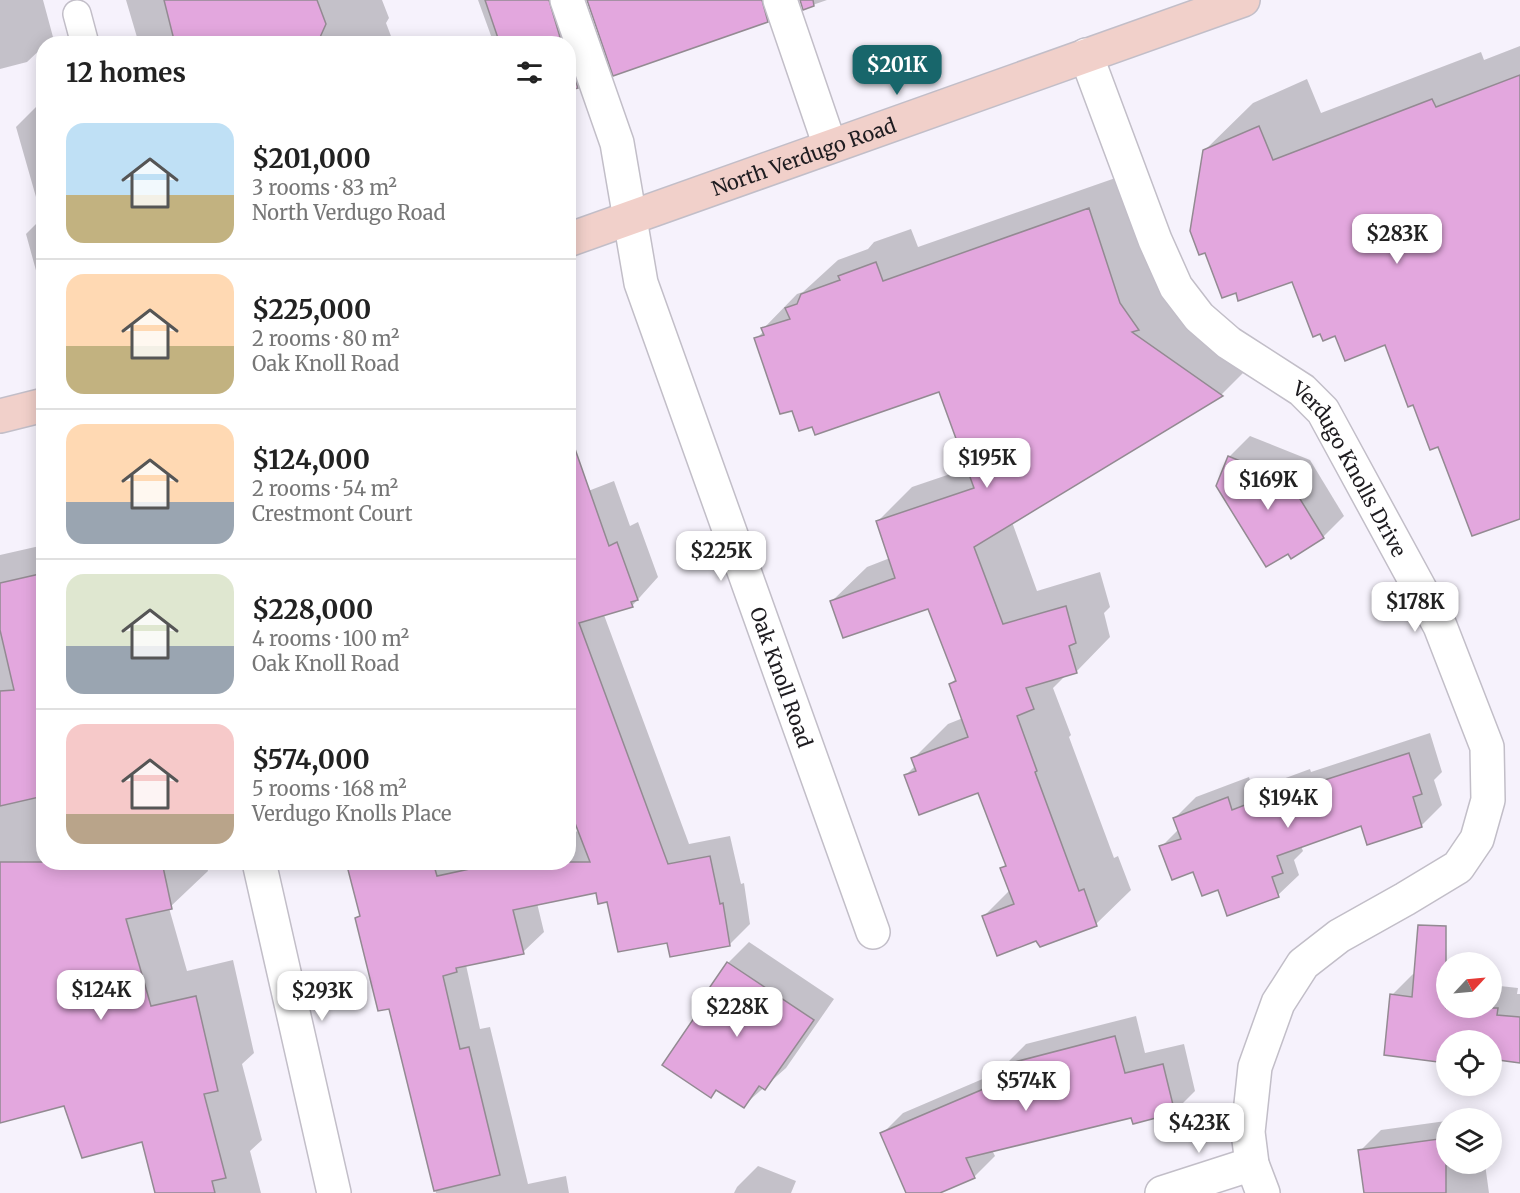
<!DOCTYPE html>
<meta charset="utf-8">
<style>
:root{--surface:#fff;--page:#f6f6f6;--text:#222;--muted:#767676;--line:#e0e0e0;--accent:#18666b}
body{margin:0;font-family:Merriweather,serif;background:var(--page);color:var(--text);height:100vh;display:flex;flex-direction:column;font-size:22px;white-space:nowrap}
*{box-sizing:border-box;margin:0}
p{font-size:20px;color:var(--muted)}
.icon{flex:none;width:33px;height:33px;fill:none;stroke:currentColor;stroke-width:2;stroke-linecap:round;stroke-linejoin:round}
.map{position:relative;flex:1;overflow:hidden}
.details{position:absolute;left:36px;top:36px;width:540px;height:834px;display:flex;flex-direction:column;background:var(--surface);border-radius:24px;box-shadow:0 3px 15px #0003}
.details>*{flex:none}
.needle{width:39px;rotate:64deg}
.buttons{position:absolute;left:1436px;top:952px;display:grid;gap:12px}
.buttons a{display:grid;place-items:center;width:66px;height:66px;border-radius:50%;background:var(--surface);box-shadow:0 3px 15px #0003;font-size:30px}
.price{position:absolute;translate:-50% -51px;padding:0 14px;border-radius:12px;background:#fff;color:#222;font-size:20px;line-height:39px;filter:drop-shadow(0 2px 3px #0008)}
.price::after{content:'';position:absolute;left:50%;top:36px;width:18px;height:14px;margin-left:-9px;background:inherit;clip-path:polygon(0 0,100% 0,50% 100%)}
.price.current{background:var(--accent);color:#fff}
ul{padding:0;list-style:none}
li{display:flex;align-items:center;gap:18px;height:150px;padding:0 30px}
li+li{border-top:2px solid var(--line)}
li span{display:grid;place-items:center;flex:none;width:168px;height:120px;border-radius:18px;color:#555}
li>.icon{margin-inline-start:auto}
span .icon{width:72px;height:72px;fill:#fffc;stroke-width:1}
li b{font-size:26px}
h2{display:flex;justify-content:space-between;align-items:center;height:72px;padding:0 30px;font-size:26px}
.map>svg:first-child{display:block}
</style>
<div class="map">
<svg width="1520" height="1193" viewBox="0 0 1520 1193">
<rect width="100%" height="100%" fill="#f6f2fc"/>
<g fill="#0003">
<polygon points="0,0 43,0 53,37 44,44 44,46 27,62 0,69"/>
<polygon points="126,0 382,0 389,18 386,23 394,44 139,44"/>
<polygon points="478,0 581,0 601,64 575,89 568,92 568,44 494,44"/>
<polygon points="588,0 788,0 767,21"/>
<polygon points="800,0 827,0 804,8"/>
<polygon points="1520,46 1520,517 1439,445 1414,403 1385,343 1293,280 1204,151 1253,103 1307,79 1321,113 1481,52 1484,60"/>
<polygon points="44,99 44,284 40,285 26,234 42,218 16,127"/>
<polygon points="1124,175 1154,268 1256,360 1222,394 1012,522 1037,591 1100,572 1110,607 1104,613 1110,637 1076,672 1066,675 1053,688 1071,735 1069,737 1114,858 1118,856 1131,890 1096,924 1037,939 984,916 1010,890 1002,868 1007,863 979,791 906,775 916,765 913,759 948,724 963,718 950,684 957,678 929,607 832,601 867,567 890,558 878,521 912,487 968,468 940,390 813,425 793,409 756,339 764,331 763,329 797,294 803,292 838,260 868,249 874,242 911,229 918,247"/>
<polygon points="1250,436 1310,460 1344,516 1323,537 1288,552 1229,457"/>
<polygon points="614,481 630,526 638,522 658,577 632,606 604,615 689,844 730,836 741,884 744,883 750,924 729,945 668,941 597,891 537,903 544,932 523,952 466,965 480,1029 490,1027 528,1184 566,1176 569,1193 436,1193 390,1007 357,918 361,914 348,862 568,862 568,833 580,831 568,800 583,493"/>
<polygon points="44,545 44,862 206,862 208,871 169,908 187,971 233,960 254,1053 242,1064 262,1140 250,1151 261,1193 157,1193 143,1141 65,1104 0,1122 0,555"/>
<polygon points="1430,733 1442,772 1434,780 1442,805 1421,826 1362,824 1301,846 1303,851 1294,860 1299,875 1278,895 1219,888 1161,847 1179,829 1175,818 1196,797 1249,777 1253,790 1310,769 1311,772"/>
<polygon points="749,942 834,999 786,1068 743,1106 718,1089 711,1096 707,1002 703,999 728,963"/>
<polygon points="1446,972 1446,1008 1491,1008 1491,985 1518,988 1517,994 1520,994 1520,1061 1491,1058 1491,1041 1446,1041 1446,1058 1441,1057 1438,1060 1392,995 1413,974 1429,976"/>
<polygon points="1136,1016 1145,1053 1184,1044 1195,1091 1174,1112 1132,1116 992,1150 995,1156 974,1177 937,1193 907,1193 882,1134 903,1113 1006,1069 1005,1065 1026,1044"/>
<polygon points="1446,1121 1446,1164 1485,1164 1489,1193 1366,1193 1360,1151 1381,1130"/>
<polygon points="758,1166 796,1181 791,1193 734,1193 737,1187"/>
</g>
<g fill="#e3a7de" stroke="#938a92" stroke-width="1.5">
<polygon points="164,0 317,0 326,24 317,44 175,44"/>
<polygon points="485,0 549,0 562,44 500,44"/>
<polygon points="587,0 762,0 768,22 613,76"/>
<polygon points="800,0 813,0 814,6 803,10"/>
<polygon points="568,61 578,88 568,91"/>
<polygon points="1520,75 1520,519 1472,536 1438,447 1430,450 1413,405 1408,407 1385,345 1345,361 1335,336 1323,341 1320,334 1313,337 1292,282 1238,301 1236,293 1222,298 1205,253 1199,255 1190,231 1203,150 1259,126 1273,160 1432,99 1436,107"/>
<polygon points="1089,208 1120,303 1139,330 1132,332 1223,396 974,547 1003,624 1066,606 1076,643 1069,646 1077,673 1026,688 1034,709 1017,716 1037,771 1035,772 1079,891 1084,889 1097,926 1040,947 1036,941 997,956 982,916 1014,904 1000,868 1006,866 978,793 919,815 904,775 916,771 911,758 968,737 949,684 956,681 928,609 843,638 830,601 895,578 876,521 974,488 939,392 815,435 812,427 799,431 792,411 780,414 754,338 764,335 761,328 790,319 785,308 797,304 801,294 840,280 838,276 876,262 883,281"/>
<polygon points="568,446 574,446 609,546 617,542 638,600 631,602 633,607 579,623 668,864 710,856 720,904 723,903 730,946 670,957 667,943 618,952 607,902 598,904 596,893 513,910 524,954 456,968 457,972 443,976 460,1049 469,1047 500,1175 434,1191 389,1009 378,1011 355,918 360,916 346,862 433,862 437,876 502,862 590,862 568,805"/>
<polygon points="1228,456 1289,481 1324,538 1291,559 1288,554 1266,567 1216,486"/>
<polygon points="44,573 44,796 0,806 0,691 14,690 0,630 0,583"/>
<polygon points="1409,753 1422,794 1413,797 1422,827 1367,845 1361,826 1277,856 1283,873 1272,877 1279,897 1227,916 1218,890 1202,896 1193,872 1172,880 1159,846 1181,839 1173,818 1228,797 1232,810 1289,788 1290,791"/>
<polygon points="0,862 162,862 172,909 126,919 151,1006 196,996 218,1091 204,1094 226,1178 212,1181 215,1193 155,1193 142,1142 82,1158 64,1106 0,1123"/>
<polygon points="1418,925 1446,926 1446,1008 1498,1008 1497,1015 1520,1017 1520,1063 1491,1059 1491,1041 1446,1041 1446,1059 1439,1059 1438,1062 1384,1055 1390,994 1412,997"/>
<polygon points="727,962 814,1020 765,1090 759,1086 744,1108 716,1090 711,1098 662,1065 705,1002 701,1000"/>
<polygon points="1115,1036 1125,1073 1163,1064 1175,1113 1133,1124 1131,1118 966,1158 975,1178 940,1193 906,1193 880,1133 1007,1079 1003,1065"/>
<polygon points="1446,1138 1446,1193 1364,1193 1358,1150"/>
</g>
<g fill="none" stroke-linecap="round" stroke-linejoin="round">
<g stroke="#c2bec8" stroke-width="30">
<polyline id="service" points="77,14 85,44"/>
</g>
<g stroke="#c2bec8" stroke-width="36">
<g id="minor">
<path id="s1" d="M567 0 617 143 641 283 873 932"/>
<polyline points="780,0 830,146"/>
<path id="s2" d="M1086 55 1155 240 1176 287 1199 317 1229 343 1302 390 1323 411 1440 626 1487 747 1488 800 1477 839 1458 867 1405 899 1339 936 1303 964 1278 1003 1255 1067 1248 1132 1252 1164 1263 1193"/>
<polyline points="259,862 334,1193"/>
<polyline points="1162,1193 1252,1164"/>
</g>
</g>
<g stroke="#c2bec8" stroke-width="36">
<g id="secondary">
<path id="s3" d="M568 240 1243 0"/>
<polyline points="0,416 44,405"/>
</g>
</g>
<use href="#service" stroke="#fff" stroke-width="27"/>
<use href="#minor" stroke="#fff" stroke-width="33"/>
<use href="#secondary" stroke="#f1d0ca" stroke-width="33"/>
</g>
<g text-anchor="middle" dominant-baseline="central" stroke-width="6" stroke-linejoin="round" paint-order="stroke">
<g font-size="20" fill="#1e1c20" stroke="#fff">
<text stroke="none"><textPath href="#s3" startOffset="250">North Verdugo Road</textPath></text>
<text stroke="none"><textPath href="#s2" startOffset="506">Verdugo Knolls Drive</textPath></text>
<text stroke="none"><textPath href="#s1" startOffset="712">Oak Knoll Road</textPath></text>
</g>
</g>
</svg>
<div class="buttons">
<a><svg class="needle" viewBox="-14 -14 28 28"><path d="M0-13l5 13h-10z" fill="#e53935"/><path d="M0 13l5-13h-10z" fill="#767676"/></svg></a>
<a><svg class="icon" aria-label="locate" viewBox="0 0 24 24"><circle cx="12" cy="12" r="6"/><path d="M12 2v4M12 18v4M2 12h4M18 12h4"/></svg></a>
<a><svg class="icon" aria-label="layers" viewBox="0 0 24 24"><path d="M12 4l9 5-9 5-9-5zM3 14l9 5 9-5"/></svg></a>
</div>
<b class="price current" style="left:897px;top:96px">$201K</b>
<b class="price" style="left:1397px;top:265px">$283K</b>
<b class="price" style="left:987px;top:489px">$195K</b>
<b class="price" style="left:1268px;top:511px">$169K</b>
<b class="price" style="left:721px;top:582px">$225K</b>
<b class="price" style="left:1415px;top:633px">$178K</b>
<b class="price" style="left:1288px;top:829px">$194K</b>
<b class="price" style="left:101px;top:1021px">$124K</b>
<b class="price" style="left:322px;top:1022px">$293K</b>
<b class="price" style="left:737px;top:1038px">$228K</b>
<b class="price" style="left:1026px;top:1112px">$574K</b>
<b class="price" style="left:1199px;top:1154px">$423K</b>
<section class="details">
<h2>12 homes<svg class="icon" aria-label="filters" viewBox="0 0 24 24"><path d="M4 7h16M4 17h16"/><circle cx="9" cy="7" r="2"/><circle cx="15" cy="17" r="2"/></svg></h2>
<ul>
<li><span style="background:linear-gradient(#bfe0f5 60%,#c2b280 0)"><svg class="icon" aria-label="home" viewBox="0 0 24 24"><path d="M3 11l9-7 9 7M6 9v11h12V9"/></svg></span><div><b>$201,000</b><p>3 rooms · 83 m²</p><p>North Verdugo Road</p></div></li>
<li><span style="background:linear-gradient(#ffd9b3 60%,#c2b280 0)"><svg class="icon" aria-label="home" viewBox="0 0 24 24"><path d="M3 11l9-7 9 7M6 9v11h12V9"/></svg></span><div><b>$225,000</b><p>2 rooms · 80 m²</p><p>Oak Knoll Road</p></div></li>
<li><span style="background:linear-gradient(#ffd9b3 65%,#9aa5b1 0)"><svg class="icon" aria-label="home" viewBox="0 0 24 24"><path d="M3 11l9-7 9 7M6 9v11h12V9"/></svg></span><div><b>$124,000</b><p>2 rooms · 54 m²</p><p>Crestmont Court</p></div></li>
<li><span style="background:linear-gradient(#dfe7d0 60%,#9aa5b1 0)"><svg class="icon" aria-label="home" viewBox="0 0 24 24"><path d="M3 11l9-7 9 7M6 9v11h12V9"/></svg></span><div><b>$228,000</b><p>4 rooms · 100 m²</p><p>Oak Knoll Road</p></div></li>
<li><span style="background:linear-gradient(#f6c9c9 75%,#b9a48a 0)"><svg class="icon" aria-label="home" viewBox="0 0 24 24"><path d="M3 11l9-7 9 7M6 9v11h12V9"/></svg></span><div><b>$574,000</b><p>5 rooms · 168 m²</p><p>Verdugo Knolls Place</p></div></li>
</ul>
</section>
</div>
